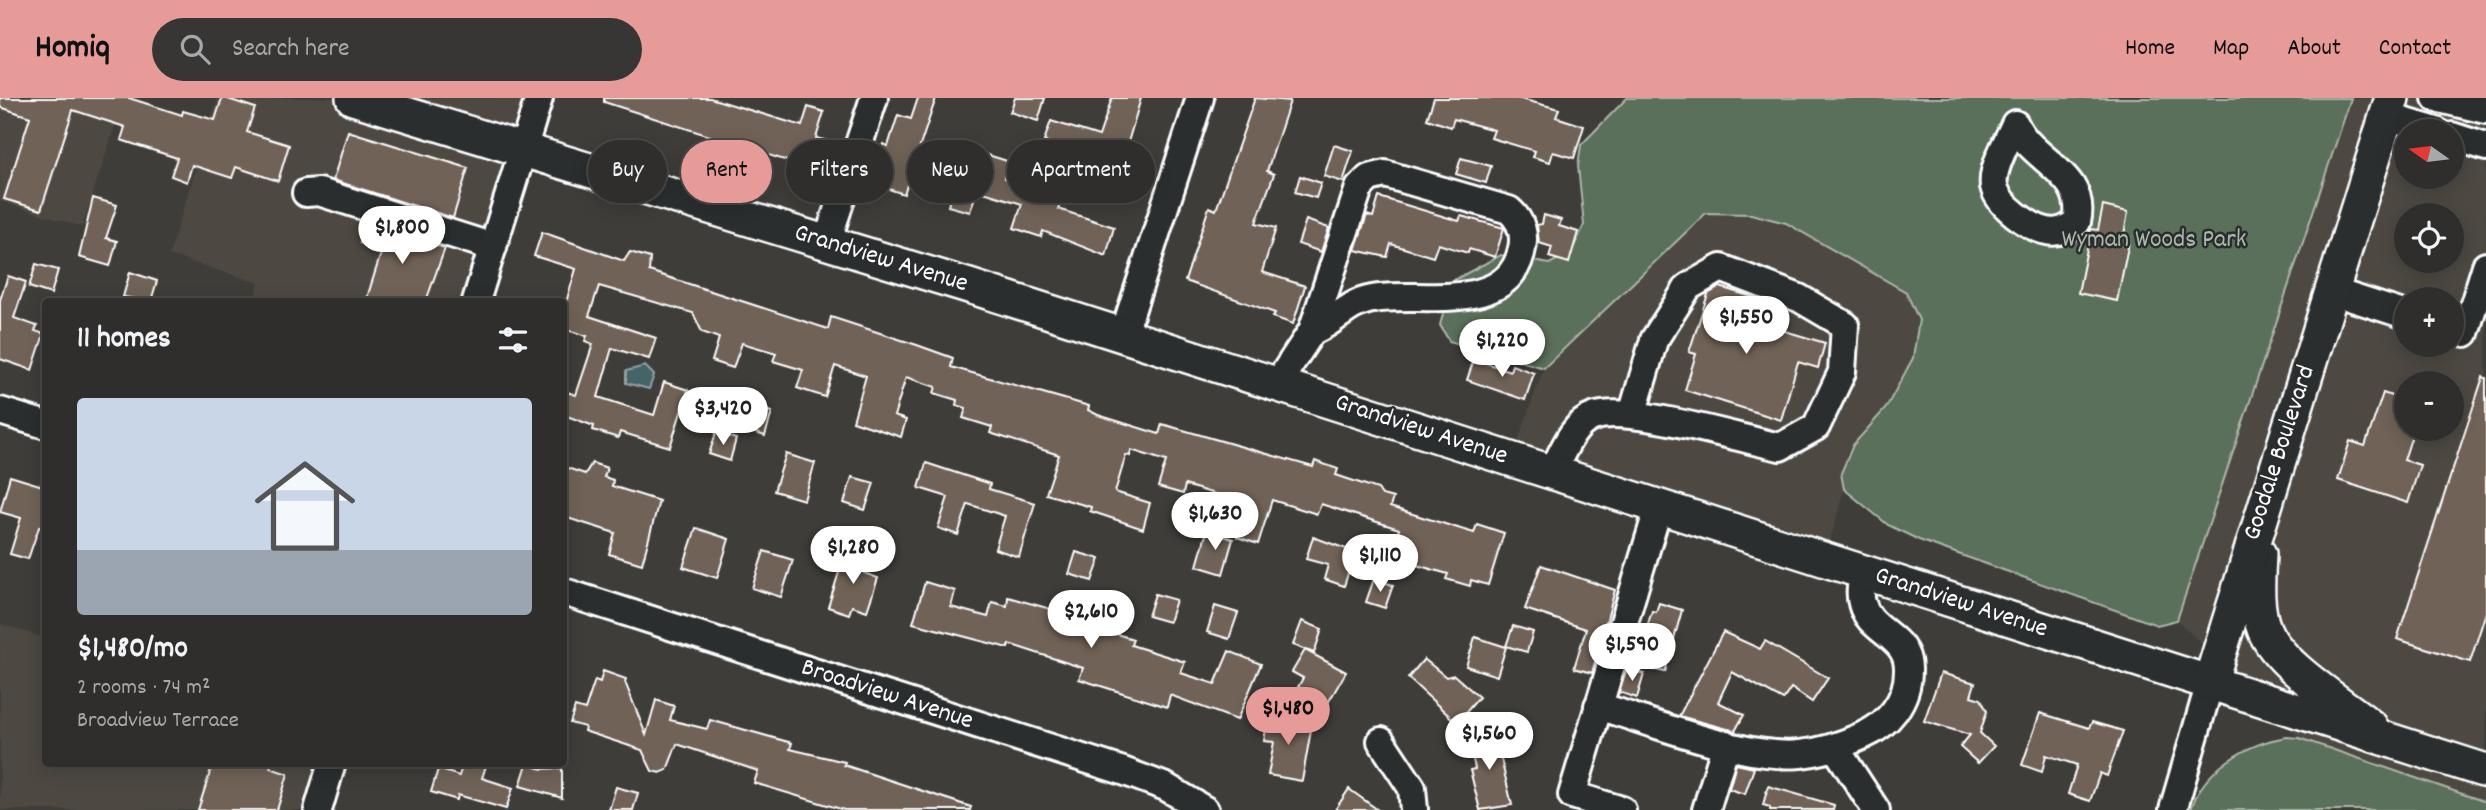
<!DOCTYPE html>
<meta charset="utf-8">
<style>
:root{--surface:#2f2e2c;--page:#373634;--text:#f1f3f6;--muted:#a7a8a9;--line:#4a4a48;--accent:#e69b98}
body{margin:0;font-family:Dekko,sans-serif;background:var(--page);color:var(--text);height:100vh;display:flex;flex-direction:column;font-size:26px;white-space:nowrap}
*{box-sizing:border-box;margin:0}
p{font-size:23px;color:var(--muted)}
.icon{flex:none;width:38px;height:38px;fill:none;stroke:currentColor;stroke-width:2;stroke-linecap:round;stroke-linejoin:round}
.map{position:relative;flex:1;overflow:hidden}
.details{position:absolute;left:42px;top:200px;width:525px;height:469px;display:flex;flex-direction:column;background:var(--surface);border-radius:7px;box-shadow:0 4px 18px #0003,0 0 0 2px var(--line)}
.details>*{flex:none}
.banner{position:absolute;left:588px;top:42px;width:665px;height:63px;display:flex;gap:14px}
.needle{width:46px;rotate:284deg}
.buttons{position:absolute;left:2394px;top:21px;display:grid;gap:14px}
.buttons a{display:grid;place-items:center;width:70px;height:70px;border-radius:50%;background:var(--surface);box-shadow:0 4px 18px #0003,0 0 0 2px var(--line);font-size:35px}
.price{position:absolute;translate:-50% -60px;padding:0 16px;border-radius:24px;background:#fff;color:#222;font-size:23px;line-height:46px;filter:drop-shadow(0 2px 4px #0008)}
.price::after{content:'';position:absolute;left:50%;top:42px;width:21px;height:16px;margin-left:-10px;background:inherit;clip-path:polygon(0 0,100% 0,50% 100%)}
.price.selected{background:var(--accent);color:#111}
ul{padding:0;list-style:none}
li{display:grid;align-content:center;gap:14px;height:371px;padding:0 35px}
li+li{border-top:2px solid var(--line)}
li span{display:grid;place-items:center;height:217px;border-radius:7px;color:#555}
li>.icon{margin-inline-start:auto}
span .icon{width:126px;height:126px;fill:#fffc;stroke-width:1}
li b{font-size:30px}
h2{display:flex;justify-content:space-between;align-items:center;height:84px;padding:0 35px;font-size:30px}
.pill{padding:0 24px;border-radius:32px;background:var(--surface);box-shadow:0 4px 18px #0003,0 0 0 2px var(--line);font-size:24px;line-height:63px}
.pill.selected{background:var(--accent);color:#111}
header{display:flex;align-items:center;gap:42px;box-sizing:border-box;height:98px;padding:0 35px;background:var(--accent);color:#111}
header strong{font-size:33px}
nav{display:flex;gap:38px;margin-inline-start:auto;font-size:24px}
.search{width:490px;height:63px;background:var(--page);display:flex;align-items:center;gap:18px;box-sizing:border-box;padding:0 24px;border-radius:38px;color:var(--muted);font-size:26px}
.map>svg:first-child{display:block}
</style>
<header>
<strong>Homiq</strong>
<div class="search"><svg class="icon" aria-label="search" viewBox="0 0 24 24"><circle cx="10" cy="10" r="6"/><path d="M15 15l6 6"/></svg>Search here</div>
<nav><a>Home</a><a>Map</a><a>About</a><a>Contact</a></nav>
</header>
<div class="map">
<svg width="2486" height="712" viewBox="0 0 2486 712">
<rect width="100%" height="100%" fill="#3f3d3a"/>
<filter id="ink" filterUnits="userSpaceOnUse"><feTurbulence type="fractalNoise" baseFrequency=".0143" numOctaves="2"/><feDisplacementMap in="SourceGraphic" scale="14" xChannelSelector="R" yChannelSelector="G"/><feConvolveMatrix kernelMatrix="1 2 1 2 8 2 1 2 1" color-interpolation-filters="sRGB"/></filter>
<g filter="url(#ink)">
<g fill="#4e4843" fill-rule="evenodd">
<polygon points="0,0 124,0 82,129 0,103"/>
<polygon points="218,0 535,0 473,203 253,203 259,185 169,157"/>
<path d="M2351 0H2486V704L2299 640 2177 522ZM2406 33H2452V79H2406ZM2406 117H2452V163H2406ZM2406 201H2452V247H2406ZM2406 285H2452V331H2406Z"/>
<polygon points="1706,115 1751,116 1786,125 1906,194 1919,222 1913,260 1886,310 1853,347 1841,375 1844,391 1824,464 1511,363 1544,270"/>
<polygon points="0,526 45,540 46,665 332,665 316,712 0,712"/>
</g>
<g fill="#5a6f5a" stroke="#acb7ac" stroke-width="2">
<polygon points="1627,0 2351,0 2177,522 2157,527 1919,442 1888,427 1844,391 1841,375 1853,347 1886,310 1913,260 1919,222 1906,194 1786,125 1751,116 1706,115 1544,270 1449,243 1440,227 1452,183 1501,157 1549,166 1571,155 1584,127 1578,68 1581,47"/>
<path d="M2287 639 2299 640 2486 704V712H2191C2202 672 2247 645 2287 639Z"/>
</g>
<polygon fill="#47646b" stroke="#91a2a6" stroke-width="2" points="645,268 654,277 649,291 626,285 626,273"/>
<g fill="#706257" stroke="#fff" stroke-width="2">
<polygon points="0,0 129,0 182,17 183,13 215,22 222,0 225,0 255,10 247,34 289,47 278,83 236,69 232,80 192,67 187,84 171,78 177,60 121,42 125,29 73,12 41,112 4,101 30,19 0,9"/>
<polygon points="604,0 710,0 802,28 808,9 824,14 816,40 828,43 817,80 795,73 797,66 604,4"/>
<polygon points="918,0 936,0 904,96 870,85 883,46 888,48 898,17 911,21"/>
<polygon points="1015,0 1045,0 1038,23 1010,14"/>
<polygon points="1112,0 1141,0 1124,58 1119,56 1108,92 1062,77 1070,51 1044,43 1051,23 1099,38"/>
<polygon points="1255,0 1290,3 1267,73 1274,76 1256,125 1276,130 1262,174 1305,188 1293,226 1273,219 1275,215 1185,183 1209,109 1216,112"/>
<polygon points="1434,0 1517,0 1559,11 1556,19 1584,28 1574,60 1553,54 1550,64 1533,59 1535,53 1491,40 1494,32 1454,21 1451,29 1427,21"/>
<polygon points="348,33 468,70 453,120 333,82"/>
<polygon points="1334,47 1353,53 1343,84 1324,78"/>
<polygon points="985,56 1010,64 1005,80 1062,99 1058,111 1114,129 1106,158 1043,133 1041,139 1014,130 1022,106 977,92 970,114 948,108 962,60 982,66"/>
<polygon points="1461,60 1491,68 1486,85 1456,76"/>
<polygon points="1300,78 1321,85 1316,100 1295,94"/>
<polygon points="1379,99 1459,123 1461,118 1504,130 1495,159 1469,151 1468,155 1438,146 1433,159 1391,146 1387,159 1355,152 1367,117 1373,119"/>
<polygon points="93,100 117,107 106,140 117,143 110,168 79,159"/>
<polygon points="2103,108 2128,114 2124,137 2130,139 2117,203 2078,195 2091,131 2098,132"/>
<polygon points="1544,117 1561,122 1559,128 1578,134 1569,165 1549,159 1552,149 1539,145 1537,127 1542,126"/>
<polygon points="1306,122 1329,130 1321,154 1298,146"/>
<polygon points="366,125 445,150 426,203 366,203 382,152 360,145"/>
<polygon points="542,134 624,163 630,154 650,160 649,173 828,231 831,219 917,247 953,260 951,269 1089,308 1088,312 1098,317 1159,336 1162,326 1313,369 1315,363 1338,371 1336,377 1378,391 1382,397 1393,400 1390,409 1474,435 1477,426 1504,435 1488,487 1471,482 1470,488 1446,481 1448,476 1392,460 1399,431 1321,406 1317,416 1272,402 1258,446 1237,439 1248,406 1185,387 1183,396 1158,389 1166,363 1131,352 1130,358 1126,357 1115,394 1150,405 1143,431 1120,423 1090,413 1091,409 1046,396 1059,357 990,335 992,329 963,320 966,310 956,307 957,302 934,295 936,289 906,279 894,318 906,322 901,339 853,323 866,278 835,268 825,299 797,290 803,272 773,263 776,255 742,245 733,270 712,263 719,240 702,234 693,215 599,188 589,218 656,240 649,261 612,250 598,299 654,317 664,284 688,292 670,349 620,334 618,340 593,332 594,328 564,317 564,293 576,297 593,246 585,243 587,238 564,231 564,211 576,171 534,158"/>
<polygon points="36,166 58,172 51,196 29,189"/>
<polygon points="130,174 157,183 151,203 123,199"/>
<polygon points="8,178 26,184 14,220 37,228 35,233 44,236 32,272 0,261 0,202"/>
<polygon points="1720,189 1755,200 1748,222 1825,245 1818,270 1798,264 1781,322 1685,292 1696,256 1689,254 1708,196"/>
<polygon points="1474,261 1510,273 1512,267 1534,275 1525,302 1467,282"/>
<polygon points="2483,279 2486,280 2486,514 2470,564 2397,541"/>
<polygon points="2383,295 2406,303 2406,331 2414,331 2404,362 2420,367 2408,405 2338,382 2350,343 2365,348"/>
<polygon points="746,307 772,314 765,338 740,330"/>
<polygon points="716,335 736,341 730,363 709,356"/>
<polygon points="786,356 815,365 804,402 774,393"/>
<polygon points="592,365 607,370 604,379 613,382 612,388 659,403 642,466 609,456 615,435 564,419 564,369 585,376"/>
<polygon points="926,365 990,386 989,391 1035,405 1019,459 995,451 1005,418 968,406 958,437 938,430 948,399 919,390"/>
<polygon points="10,378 46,389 46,431 39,429 28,461 10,456 21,420 0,414"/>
<polygon points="852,379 874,385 865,412 844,405"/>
<polygon points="696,430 729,441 717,480 683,469"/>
<polygon points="1207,433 1233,441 1223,476 1197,468"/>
<polygon points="1313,439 1355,454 1344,488 1324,481 1328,467 1306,461"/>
<polygon points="764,453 793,462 781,499 752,490"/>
<polygon points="854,454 869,459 864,475 878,480 867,513 852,508 849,516 828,509 841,468 849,470"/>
<polygon points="1076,454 1100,461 1092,483 1069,476"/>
<polygon points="1541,467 1615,492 1592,575 1574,570 1586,531 1525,511"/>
<polygon points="1374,481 1393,487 1385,510 1366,504"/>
<polygon points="925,484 955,493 951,509 988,519 992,504 1007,508 1008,499 1086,521 1093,497 1112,502 1103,532 1133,541 1131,547 1185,564 1181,575 1215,586 1229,553 1261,566 1237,622 1170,597 1167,609 1079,581 1083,570 1009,546 1008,550 913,525"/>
<polygon points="1155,496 1176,502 1169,524 1148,518"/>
<polygon points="1659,505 1682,512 1665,574 1635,567 1652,513 1656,514"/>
<polygon points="1215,508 1238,515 1229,541 1207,534"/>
<polygon points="1302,523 1322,531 1314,555 1293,547"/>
<polygon points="1513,528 1533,534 1527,554 1506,548"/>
<polygon points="1723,534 1760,551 1765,543 1828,580 1812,604 1791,590 1783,602 1732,574 1718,604 1744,617 1735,633 1679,618"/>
<polygon points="1475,539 1506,549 1497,578 1466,568"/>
<polygon points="1305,552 1346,574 1328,605 1298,589 1303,580 1292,574"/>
<polygon points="1424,561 1446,579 1454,577 1479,599 1457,625 1408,580"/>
<polygon points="1627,570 1644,576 1637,600 1619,594"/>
<polygon points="603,573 626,581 625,584 646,637 656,602 674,608 670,622 707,631 710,622 792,645 790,651 845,664 844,667 971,709 970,712 844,712 754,685 758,673 677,646 667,672 660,675 652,673 642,652 584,633 585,629 570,625 575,609 585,612 595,582 600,584"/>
<polygon points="1941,575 1975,585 1971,598 1981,601 1987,613 1980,635 1994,648 1978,665 1960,649 1970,637 1924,623"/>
<polygon points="2040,615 2089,630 2092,624 2123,633 2107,678 2100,675 2090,703 2068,696 2077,667 2046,657 2042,674 2022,667"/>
<polygon points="1268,618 1312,626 1302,683 1268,677 1274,644 1264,643"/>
<polygon points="1494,632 1512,707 1480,712 1470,672 1475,671 1468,638"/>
<polygon points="213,665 272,665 270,670 288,676 277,712 198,712"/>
<polygon points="463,665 487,665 482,680 513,690 506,711 458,697 457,702 431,694 438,671 459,678"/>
<polygon points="527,666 542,671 562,670 562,700 520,688"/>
<polygon points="1736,666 1754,670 1745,696 1729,691"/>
<polygon points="1768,688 1834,707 1833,712 1770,712 1770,709 1763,707"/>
<polygon points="616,689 638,695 633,712 609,712"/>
<polygon points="1349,691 1378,712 1335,712"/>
</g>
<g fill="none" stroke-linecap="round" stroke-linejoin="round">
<g stroke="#fff" stroke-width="32">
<g id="minor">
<polyline points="2436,0 2486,12"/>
<polyline points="2386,18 2436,33"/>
<path d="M2015 26C2031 63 2088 75 2077 124 2068 130 2059 136 2047 133 2030 130 1998 107 1994 88 1991 70 2008 43 2015 26Z"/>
<polyline points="2452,38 2486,49"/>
<polyline points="306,95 319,94 493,149"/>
<polyline points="827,144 874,0"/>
<polyline points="2331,193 2406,217"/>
<polyline points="476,203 539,0"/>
<polyline points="2465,235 2486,168"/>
<polyline points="1123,238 1200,0"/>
<path d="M1277 286 1312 233 1359 90 1369 80 1385 76 1509 112C1522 123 1526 138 1521 155 1505 219 1412 191 1368 202 1345 207 1333 226 1312 233"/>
<polyline points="0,313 46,327"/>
<path d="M1552 374C1562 356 1572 326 1593 319 1627 306 1741 341 1780 349L1816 329 1842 274 1845 227 1799 200 1721 170 1688 189 1654 242 1632 317"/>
<polyline points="564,494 1123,673 1166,689 1205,712"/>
<path d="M1598 608C1652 624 1747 662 1800 656 1822 654 1842 647 1862 638 1888 627 1908 603 1908 572 1909 537 1869 535 1862 505 1859 496 1862 483 1863 473"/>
<polyline points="1381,643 1412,690 1414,712"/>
<polyline points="1835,649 1876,712"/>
<polyline points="318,712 332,665"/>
<polyline points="1622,712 1572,697 1659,408"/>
<polyline points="1706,712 1726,646"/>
<polyline points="2173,712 2210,585"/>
</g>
</g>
<g stroke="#fff" stroke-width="38">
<g id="major">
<polyline points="353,0 969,188 2486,673"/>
<path d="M2259 456C2258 480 2255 508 2264 531 2278 567 2340 604 2371 629"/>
<polyline points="2210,585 2392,0"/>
</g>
</g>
<use href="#minor" stroke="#2a2d2e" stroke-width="26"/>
<use href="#major" stroke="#2a2d2e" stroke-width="33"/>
</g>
</g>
<g text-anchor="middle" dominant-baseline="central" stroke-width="5" stroke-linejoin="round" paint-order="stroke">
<g font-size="26" fill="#acb7ac" stroke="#2a2d2e">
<text x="2154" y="142">Wyman Woods Park</text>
</g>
<g font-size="26" fill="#fff" stroke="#2a2d2e">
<text transform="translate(881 161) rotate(17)">Grandview Avenue</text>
<text transform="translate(1421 332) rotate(18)">Grandview Avenue</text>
<text transform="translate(2280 355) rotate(-72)">Goodale Boulevard</text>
<text transform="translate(1961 505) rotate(18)">Grandview Avenue</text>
<text transform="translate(887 597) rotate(18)">Broadview Avenue</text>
</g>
</g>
</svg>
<div class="buttons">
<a><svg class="needle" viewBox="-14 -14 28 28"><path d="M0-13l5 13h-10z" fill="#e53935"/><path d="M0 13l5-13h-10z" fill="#a7a8a9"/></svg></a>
<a><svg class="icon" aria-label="locate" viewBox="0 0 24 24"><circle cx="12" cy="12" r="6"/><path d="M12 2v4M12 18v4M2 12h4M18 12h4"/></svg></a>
<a>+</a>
<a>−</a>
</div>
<b class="price" style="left:402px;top:168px">$1,800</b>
<b class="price" style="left:1746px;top:258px">$1,550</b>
<b class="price" style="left:1502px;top:281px">$1,220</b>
<b class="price" style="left:723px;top:349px">$3,420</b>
<b class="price" style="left:1215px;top:454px">$1,630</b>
<b class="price" style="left:853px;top:488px">$1,280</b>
<b class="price" style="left:1380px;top:496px">$1,110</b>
<b class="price" style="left:1091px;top:552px">$2,610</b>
<b class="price" style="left:1632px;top:585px">$1,590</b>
<b class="price selected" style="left:1288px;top:649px">$1,480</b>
<b class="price" style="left:1489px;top:674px">$1,560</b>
<div class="banner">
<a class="pill">Buy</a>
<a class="pill selected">Rent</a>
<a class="pill">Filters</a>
<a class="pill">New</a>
<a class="pill">Apartment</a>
</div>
<section class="details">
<h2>11 homes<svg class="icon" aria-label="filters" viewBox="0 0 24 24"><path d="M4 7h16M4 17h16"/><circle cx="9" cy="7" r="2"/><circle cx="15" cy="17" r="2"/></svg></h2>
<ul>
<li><span style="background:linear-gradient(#c9d6e8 70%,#9aa5b1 0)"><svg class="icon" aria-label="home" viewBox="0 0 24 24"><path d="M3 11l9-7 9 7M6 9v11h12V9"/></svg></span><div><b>$1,480/mo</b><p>2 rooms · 74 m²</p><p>Broadview Terrace</p></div></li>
</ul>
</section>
</div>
